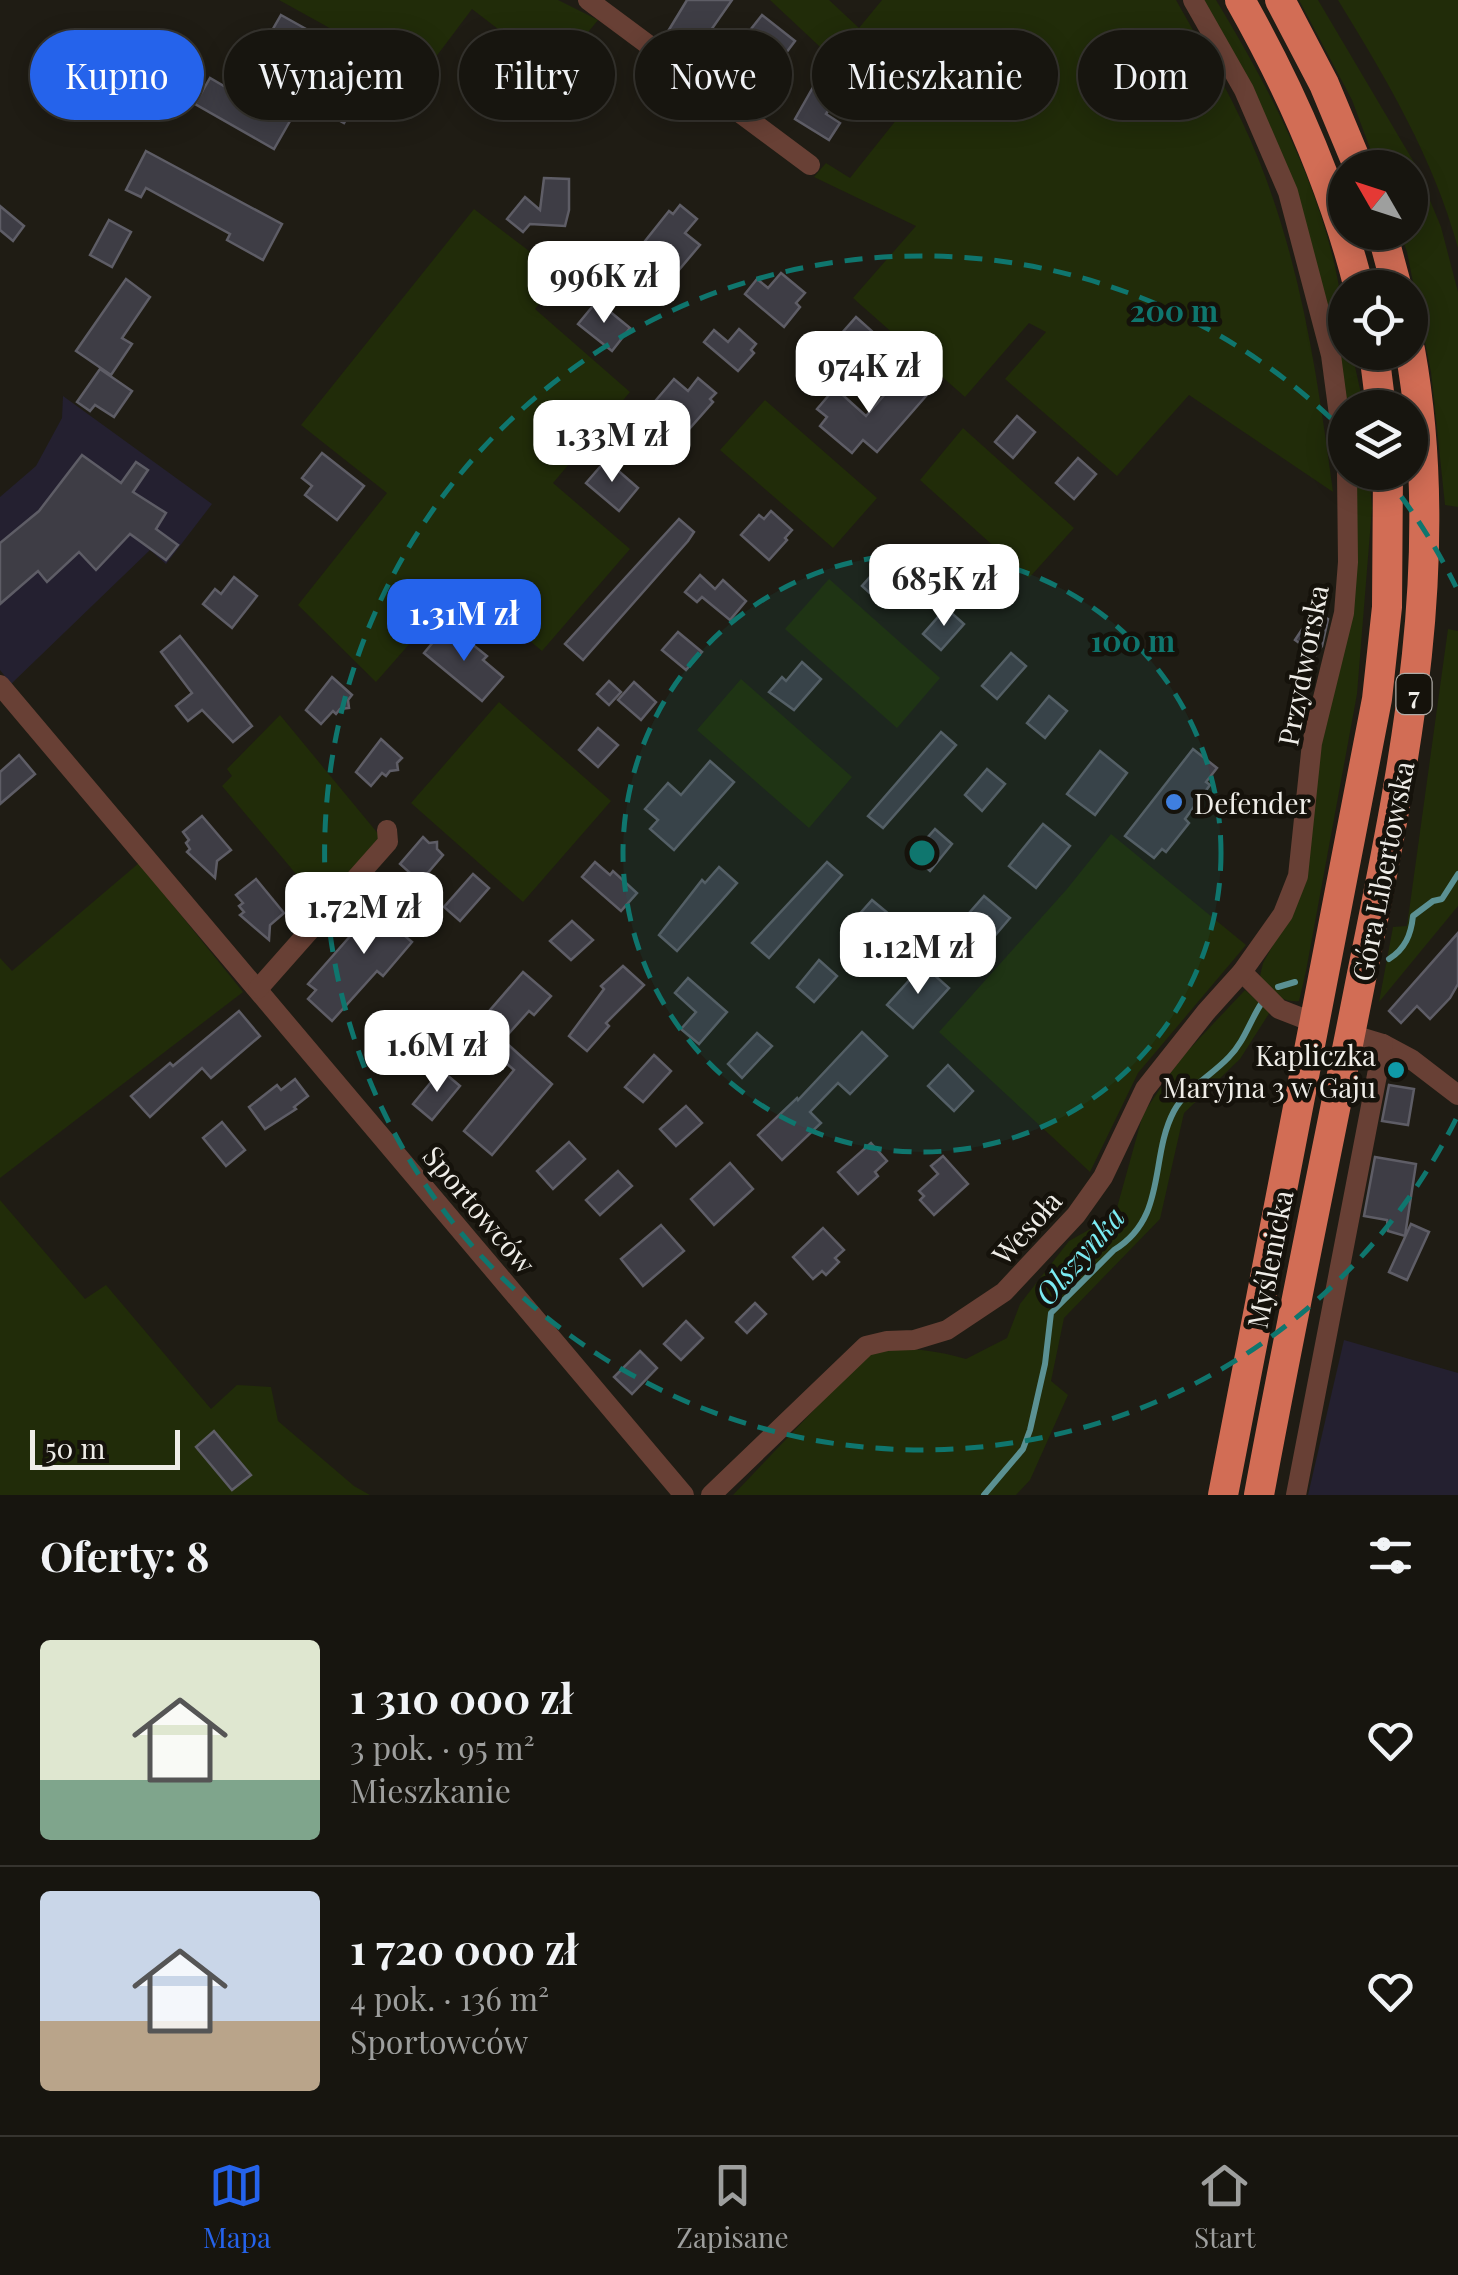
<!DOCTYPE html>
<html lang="pl">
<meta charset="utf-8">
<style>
:root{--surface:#17150f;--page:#24221d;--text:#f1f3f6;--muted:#9e9f9e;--line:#36342f;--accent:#2563eb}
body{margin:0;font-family:"Playfair Display",serif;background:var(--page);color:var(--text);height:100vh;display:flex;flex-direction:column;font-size:38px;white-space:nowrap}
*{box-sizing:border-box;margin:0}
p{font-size:32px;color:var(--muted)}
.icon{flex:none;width:55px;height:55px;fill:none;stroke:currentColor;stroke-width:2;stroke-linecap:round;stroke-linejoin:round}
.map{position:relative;height:1495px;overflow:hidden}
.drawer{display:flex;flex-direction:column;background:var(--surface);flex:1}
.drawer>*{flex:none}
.hud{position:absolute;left:30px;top:30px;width:1400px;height:90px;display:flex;gap:20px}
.needle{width:65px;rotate:309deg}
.buttons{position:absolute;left:1328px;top:150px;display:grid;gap:20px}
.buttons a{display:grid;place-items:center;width:100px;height:100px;border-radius:50%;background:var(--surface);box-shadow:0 5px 25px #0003,0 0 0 2px var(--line);font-size:50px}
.scale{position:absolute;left:30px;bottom:25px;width:150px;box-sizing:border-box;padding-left:10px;border:5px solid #efede8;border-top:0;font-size:28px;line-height:35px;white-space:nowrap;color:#efede8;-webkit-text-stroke:8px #15120b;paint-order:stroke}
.price{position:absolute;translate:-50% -85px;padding:0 22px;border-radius:20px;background:#fff;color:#222;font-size:32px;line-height:65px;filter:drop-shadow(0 2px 5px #0008)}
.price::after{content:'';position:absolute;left:50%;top:60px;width:30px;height:22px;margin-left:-15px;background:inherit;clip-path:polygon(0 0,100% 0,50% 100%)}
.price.current{background:var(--accent);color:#fff}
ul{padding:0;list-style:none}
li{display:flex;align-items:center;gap:30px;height:250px;padding:0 40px}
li+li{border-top:2px solid var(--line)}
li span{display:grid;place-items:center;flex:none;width:280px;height:200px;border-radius:10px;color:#555}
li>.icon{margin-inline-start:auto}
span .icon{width:120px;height:120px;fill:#fffc;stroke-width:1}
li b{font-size:42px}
h2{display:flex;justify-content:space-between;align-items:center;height:120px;padding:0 40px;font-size:42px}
.pill{padding:0 35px;border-radius:45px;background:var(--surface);box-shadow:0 5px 25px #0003,0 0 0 2px var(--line);font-size:35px;line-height:90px}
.pill.current{background:var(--accent);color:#fff}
.tabs{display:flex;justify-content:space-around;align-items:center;height:140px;border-top:2px solid var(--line);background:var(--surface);font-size:28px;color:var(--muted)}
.tabs a{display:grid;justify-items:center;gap:5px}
.tabs .current{color:var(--accent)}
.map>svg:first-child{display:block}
</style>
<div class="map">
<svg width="1458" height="1495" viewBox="0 0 1458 1495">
<rect width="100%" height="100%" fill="#1f1c14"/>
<g fill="#242030">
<polygon points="63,396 212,504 166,564 150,550 11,684 0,670 0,497 36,466 62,418"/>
<polygon points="1344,1340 1458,1373 1458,1495 1308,1495"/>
</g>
<g fill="#212c09">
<polygon points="279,0 558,0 598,20 555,73 472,9 420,78"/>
<path d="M770 0H829L859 28 882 0H1176C1206 53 1238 106 1260 163 1302 269 1318 380 1333 492L1189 395 1117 476 1005 379 1046 332 1029 323 965 397 853 298 916 226 814 177 826 163 850 178 897 119Z"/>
<path d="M1200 0H1216C1278 102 1345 231 1345 352L1352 353 1364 407 1345 408 1325 308Z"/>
<polygon points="1299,0 1318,0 1415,164 1441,227 1458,292 1458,507 1445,505 1431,372 1407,252 1400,233 1410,232 1410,168 1377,167 1352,100"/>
<path d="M1338 0H1458V248C1434 159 1386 78 1338 0Z"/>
<polygon points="474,209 562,276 535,309 630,392 553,483 630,549 542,651 462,584 376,682 298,605 387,493 301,425"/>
<polygon points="765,400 877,498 833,548 720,450"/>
<polygon points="963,428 1074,528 1029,578 920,480"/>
<path d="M1351 473H1369L1372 508 1357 694 1306 971 1299 1001C1282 1003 1267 991 1260 976L1263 963 1296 904 1307 865Z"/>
<polygon points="829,579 940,678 897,728 785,629"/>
<polygon points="1448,629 1458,631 1458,906 1379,1002 1393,927 1407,926"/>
<polygon points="741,679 852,777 809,828 697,730"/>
<polygon points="499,702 611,801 523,902 411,803"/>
<polygon points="280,715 380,836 322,905 222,786 232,776 227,769"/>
<polygon points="1111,834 1246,945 1138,1073 1090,1172 939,1032 1067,889"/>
<polygon points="139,863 243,992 0,1178 0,958 12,971"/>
<path d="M1245 990 1270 1012 1240 1059 1184 1113 1160 1219 1064 1318 1051 1381 1068 1395 1030 1480 1016 1495H733L873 1348C905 1347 935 1350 966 1359L1007 1338 1020 1304 1069 1241 1115 1215 1143 1114 1180 1059Z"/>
<polygon points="0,1200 85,1299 106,1285 211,1409 237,1385 271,1387 278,1421 354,1486 370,1495 0,1495"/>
</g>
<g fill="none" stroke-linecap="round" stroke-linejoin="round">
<g stroke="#5b9193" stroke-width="6">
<path d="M1389 959C1405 949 1411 935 1413 916L1433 901 1442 899 1458 874"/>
<polyline points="1278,987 1295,982"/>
<path d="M984 1495 1023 1449 1030 1430 1045 1364 1051 1313 1114 1250C1168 1217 1149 1158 1174 1111 1186 1089 1212 1075 1229 1057 1244 1042 1250 1021 1261 1004"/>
</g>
</g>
<g fill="#3e3d45" stroke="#5e5d66" stroke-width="2.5">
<polygon points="687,0 732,0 695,53 667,33"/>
<polygon points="281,15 376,68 344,123 302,100 274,149 195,104 210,78 236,93"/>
<polygon points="762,15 795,41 783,57 789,61 781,72 772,82 765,79 754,93 721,67"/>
<polygon points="816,82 838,96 826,114 840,123 829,140 795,119"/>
<polygon points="146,151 282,224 263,260 227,240 230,234 146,188 141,197 126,190"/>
<polygon points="544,178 569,179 569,210 565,226 530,224 523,232 507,219 525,197 540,210"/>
<polygon points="680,205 697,219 685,233 700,245 651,303 618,275 669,211 673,214"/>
<polygon points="0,206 24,226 13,241 0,230"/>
<polygon points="109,220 131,232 112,267 90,255"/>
<polygon points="781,273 805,293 796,303 800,307 784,327 745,294 757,279 768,288"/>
<polygon points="126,279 150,297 122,338 132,344 111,375 76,351"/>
<polygon points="597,301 630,328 612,351 578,324"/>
<polygon points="856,317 874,333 852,358 834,342"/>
<polygon points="739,329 756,344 751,350 754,353 738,371 704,342 714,330 728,342"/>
<polygon points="100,369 132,391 114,417 95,405 90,411 77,402"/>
<polygon points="900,377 926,396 877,452 863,440 852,453 820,426 827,417 817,409 835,388 866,416"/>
<polygon points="698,378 716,393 710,399 713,402 661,461 628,433 674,379 688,391"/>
<polygon points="1017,416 1035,432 1013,458 995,442"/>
<polygon points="322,453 364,486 337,520 305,495 312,486 302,478"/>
<polygon points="82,455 121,483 136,462 148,470 133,492 166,513 156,529 178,545 166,560 130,534 96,570 79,552 47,582 38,571 0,604 0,543 39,511"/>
<polygon points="1078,458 1096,474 1074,499 1056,483"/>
<polygon points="606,460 638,488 619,511 586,483"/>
<polygon points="771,511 792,530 785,538 787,540 769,560 741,535 759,515 764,519"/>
<polygon points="679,519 694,532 688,541 583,660 565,644"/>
<polygon points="877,569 903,588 885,607 862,586"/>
<polygon points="700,575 715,589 723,580 746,601 730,620 702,597 697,602 685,592"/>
<polygon points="234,577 257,596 232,628 203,604 215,589 221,594"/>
<polygon points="946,608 964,624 941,650 923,634"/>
<polygon points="1315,610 1328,619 1322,646 1316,655 1295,640"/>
<polygon points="445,628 464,644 467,640 487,656 483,660 503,677 482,701 424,653"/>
<polygon points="678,632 702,652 686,670 662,650"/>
<polygon points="180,636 252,726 233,742 202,710 188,721 176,706 192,693 161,652"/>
<polygon points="1011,653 1026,666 997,699 982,686"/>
<polygon points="802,662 821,679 794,710 769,692 782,677 786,681"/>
<polygon points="332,677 352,695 348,700 349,708 340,709 336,714 333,711 321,724 306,710"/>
<polygon points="609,681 621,692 609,705 597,694"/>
<polygon points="634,682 656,702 641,720 618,700"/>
<polygon points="1049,696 1067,711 1045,738 1027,723"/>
<polygon points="598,728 618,745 598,767 579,750"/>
<polygon points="941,732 956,745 883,828 868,816"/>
<polygon points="381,739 402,758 397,763 398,770 390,771 386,776 382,773 371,786 356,772"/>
<polygon points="1193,749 1217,768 1206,782 1210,785 1185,819 1189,823 1166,852 1162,849 1154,858 1125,836"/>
<polygon points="1100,751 1127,773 1095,815 1067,794"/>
<polygon points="19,755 35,774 0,804 0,772"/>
<polygon points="710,761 734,782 674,850 650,829 658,820 645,809 668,783 681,795"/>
<polygon points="987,769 1005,784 982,811 965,795"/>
<polygon points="202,816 231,850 217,861 215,878 187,852 190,849 186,843 189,840 183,832"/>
<polygon points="1043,824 1070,846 1036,888 1009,866"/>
<polygon points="935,829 952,844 930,871 912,855"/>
<polygon points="423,837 429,843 437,842 437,849 443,855 420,882 400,864"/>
<polygon points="595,862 610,875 613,871 637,893 621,911 582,877"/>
<polygon points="827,862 842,875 769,958 752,943"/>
<polygon points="719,867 737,883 677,951 659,935 702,880 705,883"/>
<polygon points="473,874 489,888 460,921 444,907"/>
<polygon points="256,879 284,913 270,925 269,940 240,915 244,912 239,906 243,903 236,895"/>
<polygon points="984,896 1010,918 975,959 949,936"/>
<polygon points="397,898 422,920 406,937 412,942 383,976 377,971 332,1021 308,999 316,990 308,984 382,900 389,906"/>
<polygon points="872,900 890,915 867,942 849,926"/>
<polygon points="572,921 593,940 571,960 550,941"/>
<polygon points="1458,933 1458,984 1450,998 1430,1019 1417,1006 1401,1023 1389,1011"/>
<polygon points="819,960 837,976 814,1002 797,987"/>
<polygon points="923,965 949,988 913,1028 887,1005"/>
<polygon points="623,966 644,985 606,1023 609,1026 587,1051 569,1036 604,989 601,986"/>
<polygon points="523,972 551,996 534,1015 529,1011 503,1040 552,1084 492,1155 464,1131 514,1070 471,1032"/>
<polygon points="688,978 727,1012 699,1044 681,1029 696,1012 675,993"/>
<polygon points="239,1011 260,1036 211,1078 202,1068 150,1117 131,1096 170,1063 173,1066"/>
<polygon points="862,1032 887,1056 850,1094 838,1083 810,1112 821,1123 782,1160 758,1135 797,1098 798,1100"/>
<polygon points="757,1033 772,1046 742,1078 728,1064"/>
<polygon points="654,1055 671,1071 643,1102 625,1087"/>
<polygon points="948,1065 973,1091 954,1111 928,1086"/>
<polygon points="441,1070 460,1086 432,1120 413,1104"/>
<polygon points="295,1079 308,1096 294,1107 296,1109 265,1129 249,1107 277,1085 281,1090"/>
<polygon points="1389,1085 1414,1089 1408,1125 1382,1121"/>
<polygon points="686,1106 702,1123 676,1146 660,1129"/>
<polygon points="222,1122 245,1150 226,1166 203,1138"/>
<polygon points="569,1142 585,1159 553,1189 537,1171"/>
<polygon points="871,1143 887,1161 875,1172 878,1176 858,1194 838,1172"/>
<polygon points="943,1156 968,1184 934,1215 920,1200 924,1196 919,1191 938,1174 931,1166"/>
<polygon points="1375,1157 1416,1164 1405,1236 1388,1231 1387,1220 1364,1216"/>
<polygon points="730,1163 753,1189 714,1225 691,1199"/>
<polygon points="618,1171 632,1186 600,1215 586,1200"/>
<polygon points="1411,1224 1429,1232 1407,1280 1389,1272"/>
<polygon points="661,1225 684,1251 643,1286 621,1259"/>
<polygon points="823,1228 844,1250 835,1258 839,1262 826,1275 822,1271 813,1279 793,1257"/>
<polygon points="755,1303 766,1314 747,1333 736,1322"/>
<polygon points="686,1321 703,1338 681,1360 664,1344"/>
<polygon points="640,1351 657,1368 632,1394 614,1377"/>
<polygon points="214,1431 251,1475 232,1490 196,1447"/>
</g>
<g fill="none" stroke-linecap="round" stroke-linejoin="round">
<g stroke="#684035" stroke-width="20">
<polyline points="588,0 810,165"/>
<polyline points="1193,0 1244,90 1288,192 1331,355 1345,460"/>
<polyline points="0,685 684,1495"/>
<polyline points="1242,972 1279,1009 1315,1023"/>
<polyline points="258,989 388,842 387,830"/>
<polyline points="1383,1044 1411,1059 1458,1095"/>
<polyline points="711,1495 866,1346 887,1341 914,1340 947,1330 1004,1292 1076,1215 1103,1177 1145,1089 1206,1012 1242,972 1283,914 1298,876 1312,743 1344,613 1348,562 1347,472"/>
<polyline points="1296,1495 1383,1044 1350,1034"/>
</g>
<g stroke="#d26d55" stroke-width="30">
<path d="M1240 0C1292 92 1333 185 1359 288"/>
<polyline points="1280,0 1324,84 1359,168"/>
<polyline points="1382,232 1397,288"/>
<polyline points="1374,352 1381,408"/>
<polyline points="1223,1495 1377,699 1387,607 1388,472"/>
<path d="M1259 1495C1291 1321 1328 1147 1362 974 1404 767 1448 561 1410 350"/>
</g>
</g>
<circle cx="922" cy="853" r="299" fill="#0f766e" fill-opacity=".12"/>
<g fill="none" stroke="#0f766e" stroke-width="5" stroke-dasharray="18 12">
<circle cx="922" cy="853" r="299"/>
<path d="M1456 1119A597 597 0 1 1 1344 431M1383 473A597 597 0 0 1 1456 587"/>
</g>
<circle fill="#3f7fe0" stroke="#15120b" stroke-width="4" cx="1174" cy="802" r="10"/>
<circle fill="#0f9aa8" stroke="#15120b" stroke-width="4" cx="1396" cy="1070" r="10"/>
<g text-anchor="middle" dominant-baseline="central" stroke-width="9" stroke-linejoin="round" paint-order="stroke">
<rect fill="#15120b" stroke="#aeaba6" stroke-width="2.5" x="1396.5" y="674" width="35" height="40" rx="8"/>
<g font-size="25" font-weight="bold" fill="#efede8">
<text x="1414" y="694">7</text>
</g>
<g font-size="28" fill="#efede8" stroke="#15120b">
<text transform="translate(1302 665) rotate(-79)">Przydworska</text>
<text transform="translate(1382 871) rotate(-79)">Góra Libertowska</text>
<text transform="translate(480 1209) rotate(50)">Sportowców</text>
<text transform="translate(1026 1227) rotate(-48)">Wesoła</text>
<text transform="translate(1269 1259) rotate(-79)">Myślenicka</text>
</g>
<g font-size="28" fill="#efede8" stroke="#15120b" text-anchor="start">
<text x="1194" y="802">Defender</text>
<text x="1376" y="1054" text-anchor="end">Kapliczka<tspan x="1376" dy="32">Maryjna 3 w Gaju</tspan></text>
</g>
<g font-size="30" font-style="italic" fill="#7bebf3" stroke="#15120b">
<text transform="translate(1079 1255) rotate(-49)">Olszynka</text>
</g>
</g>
<circle cx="922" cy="853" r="15" fill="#0f766e" stroke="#15120b" stroke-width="5"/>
<g font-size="30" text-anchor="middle" font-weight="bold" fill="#0f766e" stroke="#15120b" stroke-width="9" stroke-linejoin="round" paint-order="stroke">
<text x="1174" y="322">200 m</text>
<text x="1133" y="652">100 m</text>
</g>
</svg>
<div class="buttons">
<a><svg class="needle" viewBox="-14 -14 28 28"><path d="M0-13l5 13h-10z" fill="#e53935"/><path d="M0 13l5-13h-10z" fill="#9e9f9e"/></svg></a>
<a><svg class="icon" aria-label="locate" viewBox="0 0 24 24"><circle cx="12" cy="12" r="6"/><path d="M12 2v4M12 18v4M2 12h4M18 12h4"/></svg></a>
<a><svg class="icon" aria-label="layers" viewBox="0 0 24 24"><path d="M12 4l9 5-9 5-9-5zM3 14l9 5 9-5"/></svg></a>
</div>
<div class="scale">50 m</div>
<b class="price" style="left:604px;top:326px">996K zł</b>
<b class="price" style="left:869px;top:416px">974K zł</b>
<b class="price" style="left:612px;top:485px">1.33M zł</b>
<b class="price" style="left:944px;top:629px">685K zł</b>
<b class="price current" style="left:464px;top:664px">1.31M zł</b>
<b class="price" style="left:364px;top:957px">1.72M zł</b>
<b class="price" style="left:918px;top:997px">1.12M zł</b>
<b class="price" style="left:437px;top:1095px">1.6M zł</b>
<div class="hud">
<a class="pill current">Kupno</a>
<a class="pill">Wynajem</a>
<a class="pill">Filtry</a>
<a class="pill">Nowe</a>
<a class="pill">Mieszkanie</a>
<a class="pill">Dom</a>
</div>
</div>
<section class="drawer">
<h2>Oferty: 8<svg class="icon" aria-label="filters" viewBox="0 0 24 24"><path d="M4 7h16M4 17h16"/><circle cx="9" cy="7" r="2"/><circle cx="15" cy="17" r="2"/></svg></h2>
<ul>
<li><span style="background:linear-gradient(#dfe7d0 70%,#7fa58c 0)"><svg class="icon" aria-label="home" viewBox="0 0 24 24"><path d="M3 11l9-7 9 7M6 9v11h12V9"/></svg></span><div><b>1 310 000 zł</b><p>3 pok. · 95 m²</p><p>Mieszkanie</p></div><svg class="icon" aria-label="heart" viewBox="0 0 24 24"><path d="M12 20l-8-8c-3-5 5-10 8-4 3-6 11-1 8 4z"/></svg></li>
<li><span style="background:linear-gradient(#c9d6e8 65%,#b9a48a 0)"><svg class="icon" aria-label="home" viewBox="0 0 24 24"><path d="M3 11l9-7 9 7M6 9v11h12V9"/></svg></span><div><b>1 720 000 zł</b><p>4 pok. · 136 m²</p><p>Sportowców</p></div><svg class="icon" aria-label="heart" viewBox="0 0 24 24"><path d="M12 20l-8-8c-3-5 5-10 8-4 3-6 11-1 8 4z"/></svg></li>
</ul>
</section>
<nav class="tabs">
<a class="current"><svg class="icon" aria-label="map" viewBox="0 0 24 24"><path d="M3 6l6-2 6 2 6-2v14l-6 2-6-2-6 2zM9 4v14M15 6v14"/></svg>Mapa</a>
<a><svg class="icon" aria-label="saved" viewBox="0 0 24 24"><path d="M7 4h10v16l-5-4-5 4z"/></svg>Zapisane</a>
<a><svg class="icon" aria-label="home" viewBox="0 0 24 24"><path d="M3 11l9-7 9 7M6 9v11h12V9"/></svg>Start</a>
</nav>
